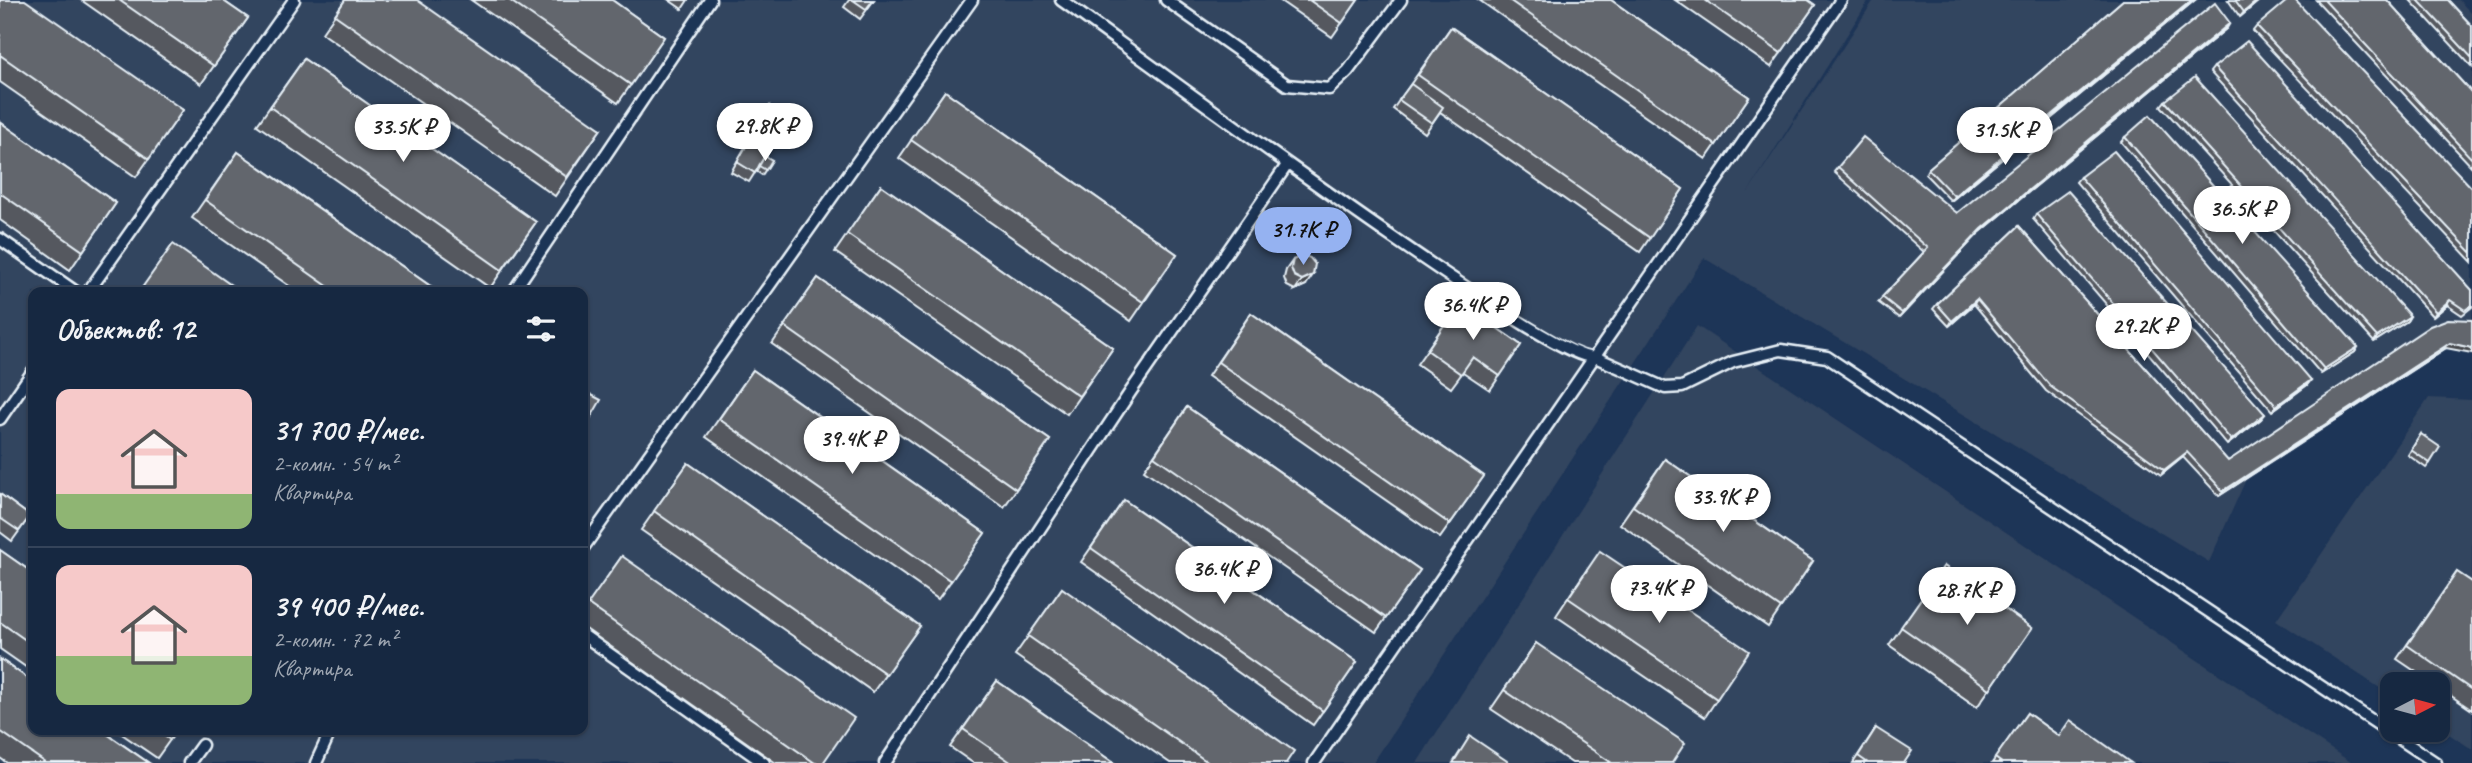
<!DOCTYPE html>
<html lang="ru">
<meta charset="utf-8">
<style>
:root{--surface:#162841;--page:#1f3048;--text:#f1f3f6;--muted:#9ea6b1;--line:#35445a;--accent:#95b2f1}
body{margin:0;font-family:Caveat,sans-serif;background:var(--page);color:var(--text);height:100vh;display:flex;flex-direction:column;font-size:26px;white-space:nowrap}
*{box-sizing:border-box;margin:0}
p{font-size:23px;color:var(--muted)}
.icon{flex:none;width:38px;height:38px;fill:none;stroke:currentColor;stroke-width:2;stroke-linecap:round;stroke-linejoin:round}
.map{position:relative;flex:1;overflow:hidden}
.side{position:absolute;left:28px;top:287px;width:560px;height:448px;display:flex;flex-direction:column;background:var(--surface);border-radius:14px;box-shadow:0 2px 5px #0004,0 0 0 2px var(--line)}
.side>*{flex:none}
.needle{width:46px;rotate:84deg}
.tools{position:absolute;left:2380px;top:672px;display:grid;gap:14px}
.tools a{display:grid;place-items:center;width:70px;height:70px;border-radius:14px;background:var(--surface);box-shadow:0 2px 5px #0004,0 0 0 2px var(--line);font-size:35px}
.price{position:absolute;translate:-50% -60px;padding:0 16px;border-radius:24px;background:#fff;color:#222;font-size:23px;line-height:46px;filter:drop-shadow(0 2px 4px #0008)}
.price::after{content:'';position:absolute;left:50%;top:42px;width:21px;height:16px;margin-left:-10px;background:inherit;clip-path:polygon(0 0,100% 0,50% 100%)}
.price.active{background:var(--accent);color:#111}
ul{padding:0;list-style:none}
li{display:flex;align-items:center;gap:21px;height:175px;padding:0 28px}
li+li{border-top:2px solid var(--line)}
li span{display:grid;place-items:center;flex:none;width:196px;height:140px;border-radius:14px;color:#555}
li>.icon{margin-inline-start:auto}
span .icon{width:84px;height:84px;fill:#fffc;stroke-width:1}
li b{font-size:30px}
h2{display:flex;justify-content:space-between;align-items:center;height:84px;padding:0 28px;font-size:30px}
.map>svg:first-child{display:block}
</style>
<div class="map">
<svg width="2472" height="763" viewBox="0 0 2472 763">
<rect width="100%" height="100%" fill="#1d3557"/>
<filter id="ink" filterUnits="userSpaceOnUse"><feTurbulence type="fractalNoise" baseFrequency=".0143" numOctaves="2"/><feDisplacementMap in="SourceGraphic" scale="14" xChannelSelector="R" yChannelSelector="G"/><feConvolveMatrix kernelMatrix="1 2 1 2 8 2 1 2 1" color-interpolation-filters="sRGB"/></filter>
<g filter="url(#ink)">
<g fill="#32445e" fill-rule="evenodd">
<path d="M0 0H1869L1746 195 1874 0H2459L2472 14V355L2446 348 2248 475 2209 562 1704 258 1373 763H0ZM33 292H583V730H33Z"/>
<polygon points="1697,326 2352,763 1417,763"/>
<polygon points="2429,398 2472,400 2472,749 2438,727 2438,684 2392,684 2392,696 2276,620"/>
</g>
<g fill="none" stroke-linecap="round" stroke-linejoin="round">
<g stroke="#e8f1f8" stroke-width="15">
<g id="service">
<path d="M1061 0C1121 42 1560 370 1595 357L1665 388 1682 387 1733 362 1781 350 1827 357 2436 763"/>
<polyline points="1166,0 1287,85 1329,89 1348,71 1401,0"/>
<polyline points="0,239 76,292"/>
<polyline points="88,292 294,0"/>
<polyline points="513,292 710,0"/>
<polyline points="0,419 33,371"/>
<polyline points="583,548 972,0"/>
<polyline points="583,635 764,763"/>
<polyline points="189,763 202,745"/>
<polyline points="316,763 331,730"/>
<polyline points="885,763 1131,391 1287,165"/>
<polyline points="1314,763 1841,0"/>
</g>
</g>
<use href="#service" stroke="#1d3557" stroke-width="10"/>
</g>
<g fill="#54585e" stroke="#e8f1f8" stroke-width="2">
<polygon points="0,0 183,110 136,177 0,82"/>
<polygon points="81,0 222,0 248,18 201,84"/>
<polygon points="345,0 601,129 555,196 322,33"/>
<polygon points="471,0 612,0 664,37 618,103"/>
<polygon points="669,0 688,0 682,9"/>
<polygon points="849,0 874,0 860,19 844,7"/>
<polygon points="1279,0 1358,0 1332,37"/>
<polygon points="1479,0 1611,0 1749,97 1706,159"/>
<polygon points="1675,0 1808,0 1815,5 1771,67"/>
<polygon points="2123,0 2195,0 1951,201 1925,174 1928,169"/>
<polygon points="2228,0 2260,0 2240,17"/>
<polygon points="2316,0 2387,0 2472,93 2472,167"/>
<polygon points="2410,0 2448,0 2472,26 2472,67"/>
<polygon points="2257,26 2472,188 2472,262 2253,31"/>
<polygon points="1451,27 1683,189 1640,252 1440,112 1425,133 1393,109"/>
<polygon points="2227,28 1978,234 1899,318 1878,302 1924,252 1834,172 1838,167 1957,213"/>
<polygon points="304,59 536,222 490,288 257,125"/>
<polygon points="2214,67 2472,290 2472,307 2462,315 2447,305 2433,317 2210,72"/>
<polygon points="945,91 1177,254 1131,321 899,158"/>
<polygon points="2165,101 2410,316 2407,321 2374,342 2161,106"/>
<polygon points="769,107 765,156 772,160 762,175 756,171 749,182 731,172 762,117"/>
<polygon points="0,122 116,203 70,270 0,220"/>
<polygon points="2125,137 2358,347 2355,352 2321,374 2121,142"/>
<polygon points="238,152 439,292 298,292 192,218"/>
<polygon points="2080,177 2311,380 2307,385 2272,411 2076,182"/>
<polygon points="881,185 1113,348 1067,414 835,252"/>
<polygon points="2036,214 2265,414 2261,419 2227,445 2033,219"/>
<polygon points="2019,226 2228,461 2446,348 2219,496 2183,457 2161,475 2046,391 1974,304 1949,326 1933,309 1937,304"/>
<polygon points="1293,260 1306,285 1295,290 1287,286 1284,278 1286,270"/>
<polygon points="818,278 1050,440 1004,507 772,344"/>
<polygon points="1460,302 1521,345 1490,390 1463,372 1451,388 1417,364"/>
<polygon points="1251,313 1484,476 1440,538 1208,376"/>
<polygon points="753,370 985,533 938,599 706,437"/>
<polygon points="1187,407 1420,570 1376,632 1144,470"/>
<polygon points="2421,434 2430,463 2426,468 2408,455"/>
<polygon points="1665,459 1813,561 1768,627 1620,524"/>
<polygon points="688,463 920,626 873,692 641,530"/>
<polygon points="0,494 30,516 12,541 0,532"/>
<polygon points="1124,500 1357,662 1313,725 1081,562"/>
<polygon points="0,550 33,573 33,672 0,649"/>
<polygon points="622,556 823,763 776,763 583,627 583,612"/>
<polygon points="1944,566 2032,628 1977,707 1889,645"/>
<polygon points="1587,569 1717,699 1705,717 1556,616"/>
<polygon points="2457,572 2472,582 2472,710 2438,687 2438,684 2434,684 2397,659"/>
<polygon points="1062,588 1286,763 1170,763 1015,655"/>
<polygon points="1536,643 1672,763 1572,763 1491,709"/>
<polygon points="0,659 149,763 7,763 0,758"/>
<polygon points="997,681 1114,763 973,763 950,747"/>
<polygon points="2027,713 2059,736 2131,763 1992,763"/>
<polygon points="1876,728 1904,763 1853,763"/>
<polygon points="116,730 177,730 157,758"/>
</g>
<g fill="#45474c" stroke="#e8f1f8" stroke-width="2">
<polygon points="2192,0 2195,0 1951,201 1954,196"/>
<polygon points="2258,0 2260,0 2240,17 2244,12"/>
<polygon points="2230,23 2227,28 1978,234 1899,318 1982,229"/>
<polygon points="1313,275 1306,285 1295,290 1302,280"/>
<polygon points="1977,299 1974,304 1949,326 1952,321"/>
<polygon points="2450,300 2447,305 2433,317 2436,312"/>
<polygon points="2410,316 2407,321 2374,342 2377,337"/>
<polygon points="2450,343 2472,348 2472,353 2446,348 2219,496 2223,491"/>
<polygon points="2358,347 2355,352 2321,374 2324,369"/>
<polygon points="2311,380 2307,385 2272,411 2276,406"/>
<polygon points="2265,414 2261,419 2227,445 2231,440"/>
<polygon points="2187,452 2183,457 2161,475 2164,470"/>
</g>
<g fill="#62666d" stroke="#e8f1f8" stroke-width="2">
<polygon points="0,0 25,0 183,110 149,159 0,55"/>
<polygon points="119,0 222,0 248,18 214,66"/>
<polygon points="345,0 417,0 601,129 567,177 335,15"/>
<polygon points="509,0 612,0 664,37 631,85"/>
<polygon points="853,0 873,0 866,9"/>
<polygon points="1309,0 1358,0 1342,23"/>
<polygon points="1509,0 1611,0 1749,97 1716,145"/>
<polygon points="1705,0 1808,0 1815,5 1781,53"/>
<polygon points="2123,0 2192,0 1954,196 1928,169"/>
<polygon points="2235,0 2258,0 2244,12"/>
<polygon points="2288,0 2295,0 2472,188 2472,253 2257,26"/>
<polygon points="2324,0 2387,0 2472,93 2472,159"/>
<polygon points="2418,0 2448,0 2472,26 2472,58"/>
<polygon points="2215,3 2230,23 1982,229 1902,313 1882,297 1928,248 1838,167 1863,137 1957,213"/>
<polygon points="1451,27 1683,189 1650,238 1418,75"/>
<polygon points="2247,41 2472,290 2472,305 2465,310 2450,300 2436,312 2214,67"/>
<polygon points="304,59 536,222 502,270 270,107"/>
<polygon points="2195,77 2410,316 2377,337 2165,101"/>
<polygon points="1411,84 1443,107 1432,123 1399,100"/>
<polygon points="945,91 1177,254 1143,302 911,140"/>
<polygon points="769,107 787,117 755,173 737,162"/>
<polygon points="2150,115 2358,347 2324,369 2125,137"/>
<polygon points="0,122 116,203 83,251 0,193"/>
<polygon points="2114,151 2311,380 2276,406 2080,177"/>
<polygon points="238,152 439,292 336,292 205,200"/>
<polygon points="765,156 772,160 766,170 759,166"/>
<polygon points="881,185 1113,348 1079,396 847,234"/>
<polygon points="2068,191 2265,414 2231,440 2036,214"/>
<polygon points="2019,226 2228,461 2430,326 2448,319 2472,320 2472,348 2450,343 2223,491 2187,452 2164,470 2050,386 1977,299 1952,321 1937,304"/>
<polygon points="173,244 241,292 139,292"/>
<polygon points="1303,255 1310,258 1315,264 1313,275 1302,280 1294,276 1291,268 1293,260"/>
<polygon points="818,278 1050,440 1016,489 784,326"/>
<polygon points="1460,302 1521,345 1500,376 1473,357 1461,374 1427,350"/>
<polygon points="1251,313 1484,476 1450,524 1218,362"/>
<polygon points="753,370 985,533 951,581 719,419"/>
<polygon points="584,391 601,400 583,431 583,394"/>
<polygon points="1187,407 1420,570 1386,618 1154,456"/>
<polygon points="2421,434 2440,447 2430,463 2411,450"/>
<polygon points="1665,459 1813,561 1781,608 1633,506"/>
<polygon points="688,463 920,626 886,674 654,511"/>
<polygon points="0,494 30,516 19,531 0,518"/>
<polygon points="1124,500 1357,662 1323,711 1091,548"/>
<polygon points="0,550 33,573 33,645 0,622"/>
<polygon points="1600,551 1749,651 1717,699 1568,598"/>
<polygon points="622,556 854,718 823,763 815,763 588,604"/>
<polygon points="1944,566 2032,628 1990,689 1901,627"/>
<polygon points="2457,572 2472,582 2472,690 2407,645"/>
<polygon points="1062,588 1294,751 1286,763 1209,763 1028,636"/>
<polygon points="1536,643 1685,743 1672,763 1612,763 1504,690"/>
<polygon points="0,659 33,682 33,730 101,730 149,763 46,763 0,731"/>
<polygon points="997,681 1114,763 1012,763 963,729"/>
<polygon points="2027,713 2059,736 2070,720 2131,763 2002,763 1995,758"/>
<polygon points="1876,728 1912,751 1904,763 1868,763 1858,756"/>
<polygon points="155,730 177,730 170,740"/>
<polygon points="1470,736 1510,763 1453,763"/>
</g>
</g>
</svg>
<div class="tools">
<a><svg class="needle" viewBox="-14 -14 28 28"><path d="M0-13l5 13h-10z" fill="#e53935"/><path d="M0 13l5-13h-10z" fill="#9ea6b1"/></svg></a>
</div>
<b class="price" style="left:765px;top:163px">29.8K ₽</b>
<b class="price" style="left:403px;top:164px">33.5K ₽</b>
<b class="price" style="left:2005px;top:167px">31.5K ₽</b>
<b class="price" style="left:2242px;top:246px">36.5K ₽</b>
<b class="price active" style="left:1303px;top:267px">31.7K ₽</b>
<b class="price" style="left:1473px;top:342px">36.4K ₽</b>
<b class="price" style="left:2144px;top:363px">29.2K ₽</b>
<b class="price" style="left:852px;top:476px">39.4K ₽</b>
<b class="price" style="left:1723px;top:534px">33.9K ₽</b>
<b class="price" style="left:1224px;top:606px">36.4K ₽</b>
<b class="price" style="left:1659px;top:625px">73.4K ₽</b>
<b class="price" style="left:1967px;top:627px">28.7K ₽</b>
<section class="side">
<h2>Объектов: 12<svg class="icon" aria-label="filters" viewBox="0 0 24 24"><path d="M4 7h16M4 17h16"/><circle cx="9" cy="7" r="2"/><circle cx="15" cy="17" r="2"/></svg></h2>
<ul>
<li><span style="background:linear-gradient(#f6c9c9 75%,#8fb573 0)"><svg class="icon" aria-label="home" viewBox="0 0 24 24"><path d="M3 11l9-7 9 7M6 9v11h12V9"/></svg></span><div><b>31 700 ₽/мес.</b><p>2-комн. · 54 m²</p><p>Квартира</p></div></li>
<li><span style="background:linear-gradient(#f6c9c9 65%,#8fb573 0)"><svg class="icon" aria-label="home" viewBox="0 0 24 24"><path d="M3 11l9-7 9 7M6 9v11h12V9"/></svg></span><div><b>39 400 ₽/мес.</b><p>2-комн. · 72 m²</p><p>Квартира</p></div></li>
</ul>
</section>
</div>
